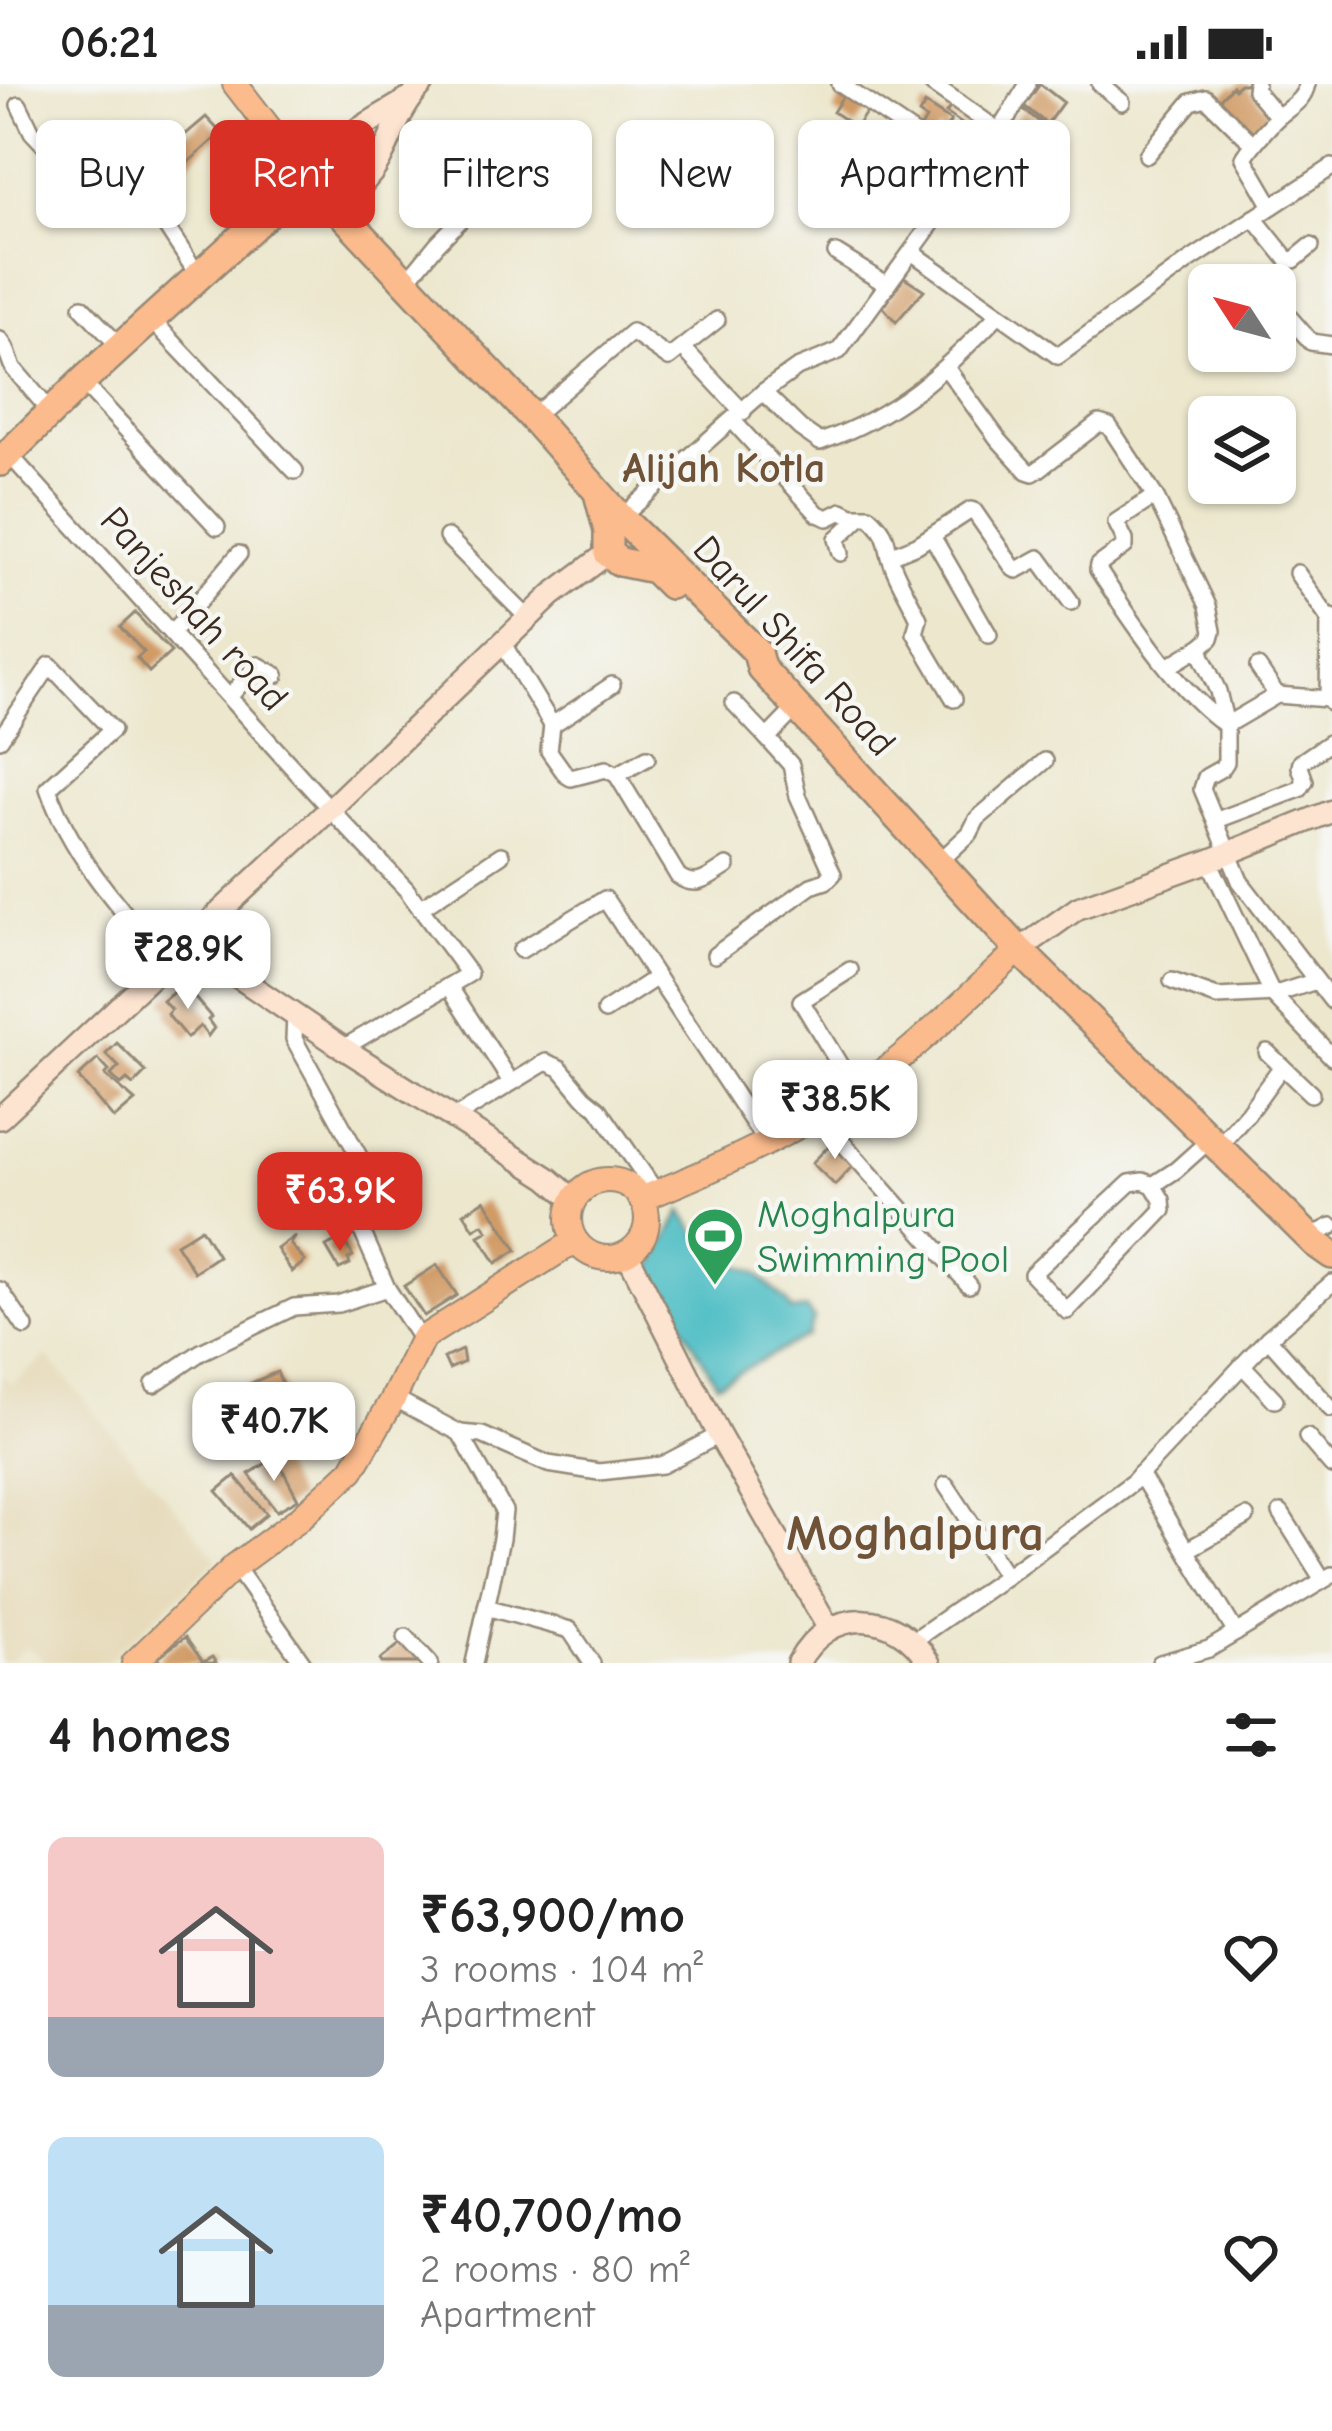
<!DOCTYPE html>
<meta charset="utf-8">
<style>
:root{--surface:#fff;--page:#f2f2f2;--text:#222;--muted:#767676;--accent:#d93025}
body{margin:0;font-family:"Comic Neue",sans-serif;background:var(--page);color:var(--text);height:100vh;display:flex;flex-direction:column;font-size:45px;white-space:nowrap}
*{box-sizing:border-box;margin:0}
p{font-size:39px;color:var(--muted)}
.icon{flex:none;width:66px;height:66px;fill:none;stroke:currentColor;stroke-width:2;stroke-linecap:round;stroke-linejoin:round}
.map{position:relative;height:1579px;overflow:hidden}
.drawer{display:flex;flex-direction:column;background:var(--surface);flex:1}
.drawer>*{flex:none}
.top-card{position:absolute;left:36px;top:36px;width:1260px;height:108px;display:flex;gap:24px}
.needle{width:78px;rotate:306deg}
.buttons{position:absolute;left:1188px;top:180px;display:grid;gap:24px}
.buttons a{display:grid;place-items:center;width:108px;height:108px;border-radius:18px;background:var(--surface);box-shadow:0 3px 9px #0004;font-size:60px}
.price{position:absolute;translate:-50% -102px;padding:0 27px;border-radius:24px;background:#fff;color:#222;font-size:39px;line-height:78px;filter:drop-shadow(0 3px 6px #0008)}
.price::after{content:'';position:absolute;left:50%;top:72px;width:36px;height:27px;margin-left:-18px;background:inherit;clip-path:polygon(0 0,100% 0,50% 100%)}
.price.selected{background:var(--accent);color:#fff}
ul{padding:0;list-style:none}
li{display:flex;align-items:center;gap:36px;height:300px;padding:0 48px}
li span{display:grid;place-items:center;flex:none;width:336px;height:240px;border-radius:18px;color:#555}
li>.icon{margin-inline-start:auto}
span .icon{width:144px;height:144px;fill:#fffc;stroke-width:1}
li b{font-size:51px}
h2{display:flex;justify-content:space-between;align-items:center;height:144px;padding:0 48px;font-size:51px}
.tag{padding:0 42px;border-radius:18px;background:var(--surface);box-shadow:0 3px 9px #0004;font-size:42px;line-height:108px}
.tag.selected{background:var(--accent);color:#fff}
.status{display:flex;justify-content:space-between;align-items:center;height:84px;padding:0 60px;background:var(--surface);direction:ltr}
.status svg{height:33px;fill:currentColor}
.map>svg:first-child{display:block}
</style>
<div class="status"><b>06:21</b><svg viewBox="0 0 49 12"><path d="M0 12V9h3v3zM5 12V6h3v6zM10 12V3h3v9zM15 12V0h3v12zM26 1h20v11H26zM47 4h2v5h-2z"/></svg></div>
<div class="map">
<svg width="1332" height="1579" viewBox="0 0 1332 1579">
<rect width="100%" height="100%" fill="#f6f6f2"/>
<filter id="ink" filterUnits="userSpaceOnUse"><feTurbulence type="fractalNoise" baseFrequency=".00833" numOctaves="2"/><feDisplacementMap in="SourceGraphic" scale="24" xChannelSelector="R" yChannelSelector="G"/><feConvolveMatrix kernelMatrix="1 2 1 2 8 2 1 2 1" color-interpolation-filters="sRGB"/></filter>
<filter id="wash" filterUnits="userSpaceOnUse"><feTurbulence type="fractalNoise" baseFrequency=".004" numOctaves="4" result="noise"/><feDisplacementMap in="SourceGraphic" scale="48" xChannelSelector="R" yChannelSelector="G"/><feGaussianBlur stdDeviation="2.7" result="paint"/><feColorMatrix in="noise" values="0 0 0 0 0 0 0 0 0 0 0 0 0 0 0 0 0 1.4 0 .05"/><feComposite in="paint" operator="in"/></filter>
<g filter="url(#wash)">
<rect width="100%" height="100%" fill="#ece7cd"/>
<polygon fill="#e6daba" points="47,1272 217,1475 105,1579 48,1579 27,1563 6,1579 0,1579 0,1289 12,1301"/>
<polygon fill="#51bfc6" stroke="#467472" stroke-width="3" points="682,1127 710,1169 755,1188 786,1217 791,1227 806,1225 814,1235 807,1252 717,1299 650,1187"/>
<g id="blocks">
<g fill="#d19b66">
<polygon points="1040,0 1063,18 1047,40 1024,22"/>
<polygon points="1240,0 1251,0 1247,4 1272,30 1252,50 1219,16 1232,2 1234,5"/>
<polygon points="846,7 870,23 856,43 833,28"/>
<polygon points="954,18 986,40 978,51 946,29"/>
<polygon points="925,20 951,37 946,44 966,58 954,74 936,61 944,49 938,45 930,58 917,50 926,35 919,30"/>
<polygon points="1023,25 1041,39 1029,55 1011,41"/>
<polygon points="206,33 221,49 183,83 167,66"/>
<polygon points="894,39 918,55 911,68 920,56 937,68 928,81 924,78 917,87 922,91 913,103 894,89 901,79 909,84 913,79 881,58"/>
<polygon points="1044,40 1061,53 1047,70 1030,57"/>
<polygon points="1009,43 1027,57 1012,76 994,62"/>
<polygon points="361,49 378,65 340,104 323,88"/>
<polygon points="686,68 702,85 672,112 668,108 670,105 658,93"/>
<polygon points="942,70 959,86 941,112 920,98"/>
<polygon points="904,193 924,206 896,238 883,223"/>
<polygon points="135,529 171,568 149,588 137,574 144,568 120,543"/>
<polygon points="183,900 211,933 208,936 214,944 208,952 200,942 187,954 167,930 171,926 163,917"/>
<polygon points="117,959 146,988 133,1001 127,996 121,1001 111,991 119,983 106,970"/>
<polygon points="98,975 109,987 105,991 135,1017 114,1035 78,993"/>
<polygon points="835,1056 857,1077 835,1101 812,1079"/>
<polygon points="485,1116 517,1166 496,1179 479,1152 488,1147 483,1140 474,1145 464,1129"/>
<polygon points="201,1144 218,1172 194,1188 176,1160"/>
<polygon points="295,1152 290,1160 305,1177 292,1188 277,1165"/>
<polygon points="339,1156 344,1157 353,1172 348,1175 350,1180 339,1185 326,1163"/>
<polygon points="437,1181 457,1211 424,1232 404,1202"/>
<polygon points="462,1266 464,1278 449,1285 444,1274"/>
<polygon points="277,1288 289,1316 302,1310 308,1323 259,1343 242,1303"/>
<polygon points="276,1373 298,1415 277,1427 249,1390"/>
<polygon points="235,1392 267,1430 249,1445 217,1407"/>
<polygon points="185,1553 203,1578 212,1573 216,1579 163,1579 158,1573"/>
<polygon points="405,1556 425,1579 382,1579 380,1576"/>
</g>
</g>
</g>
<g filter="url(#ink)">
<use href="#blocks" fill-opacity="0" stroke="#948876" stroke-width="3"/>
<g fill="none" stroke-linecap="round" stroke-linejoin="round">
<g stroke="#948876" stroke-width="20">
<g id="street">
<polyline points="840,0 970,87"/>
<polyline points="932,0 999,47"/>
<polyline points="1100,0 1122,18"/>
<polyline points="1256,0 1255,6 1278,33"/>
<path d="M19 21 32 48 49 66C70 66 86 53 106 51L198 191"/>
<polyline points="1147,71 1191,18 1206,14 1253,60"/>
<path d="M1272 122 1244 74C1252 60 1264 48 1275 36 1288 23 1303 19 1307 0"/>
<polyline points="1254,134 1287,175 1294,176 1311,162"/>
<polyline points="836,169 887,201"/>
<polyline points="913,169 1058,272 1189,177 1332,83"/>
<polyline points="406,198 437,160 554,40"/>
<polyline points="1276,218 1311,258 1332,261"/>
<polyline points="82,223 120,263"/>
<polyline points="151,235 295,387"/>
<path d="M0 256C11 270 7 274 14 285L51 328"/>
<polyline points="683,264 743,328"/>
<polyline points="947,285 998,355 1027,387 1033,389 1039,385 1099,339 1109,342 1155,412 1208,522 1213,547 1211,554 1202,562 1201,571 1218,607 1226,641 1226,678 1222,684 1206,693 1202,705 1240,797 1332,917"/>
<polyline points="82,298 217,443"/>
<path d="M763 308 800 344 820 358C898 331 942 289 998 231"/>
<polyline points="532,333 632,248 669,274 717,236"/>
<path d="M733 337 818 430 828 434 842 427 852 432H869C892 453 884 459 893 482 900 500 911 517 919 535L915 549 954 615"/>
<polyline points="8,369 330,725 406,805 469,890 343,964"/>
<path d="M1155 412 1116 438 1125 456V462L1099 481 1098 486C1132 537 1177 607 1226 641L1277 611 1328 615 1332 620"/>
<polyline points="617,437 763,308 797,284 839,267 999,47 1028,0"/>
<polyline points="932,452 989,551"/>
<polyline points="447,453 528,534"/>
<polyline points="841,469 837,455 860,433"/>
<polyline points="890,472 917,461 971,426 974,427 1014,485 1017,486 1039,474 1071,518"/>
<polyline points="1297,489 1329,535"/>
<polyline points="172,549 239,470"/>
<polyline points="503,560 552,641 612,601"/>
<polyline points="1169,582 1202,562"/>
<polyline points="1258,583 1277,611"/>
<polyline points="229,613 258,581 276,591"/>
<polyline points="1328,615 1329,535 1332,533"/>
<polyline points="734,619 767,654"/>
<polyline points="552,641 549,667 566,691 571,694 606,685 617,691 647,674"/>
<path d="M0 655 50 581 112 646 48 704C71 771 121 826 166 878"/>
<path d="M617 691 678 792C697 806 709 793 727 782"/>
<polyline points="1217,736 1300,705 1305,697 1300,683 1301,678 1332,657"/>
<polyline points="1209,777 1273,911 1332,973"/>
<polyline points="939,778 970,749 977,735 1045,677"/>
<polyline points="422,823 501,771"/>
<polyline points="521,866 605,815 766,1058"/>
<polyline points="715,871 811,802 826,797 833,790 798,712 791,681 767,654 797,623"/>
<polyline points="850,886 801,917 855,1006"/>
<polyline points="1172,897 1217,913 1276,910 1316,897"/>
<polyline points="449,902 511,998"/>
<polyline points="605,927 657,893"/>
<polyline points="295,931 294,955 371,1094 350,1120 387,1204 421,1256"/>
<polyline points="1267,968 1311,1010"/>
<polyline points="818,1031 969,1201"/>
<polyline points="454,1034 546,978 560,984 584,1013 599,1025 656,1108"/>
<polyline points="1217,1064 1248,1029 1282,982"/>
<polyline points="1153,1101 1143,1097 1130,1099 1032,1190 1067,1227 1163,1126 1162,1116 1153,1101 1176,1086 1205,1060"/>
<polyline points="1310,1153 1332,1142"/>
<polyline points="0,1206 25,1243"/>
<polyline points="1268,1254 1331,1325"/>
<polyline points="1242,1281 1275,1316"/>
<polyline points="154,1300 201,1268 294,1223 338,1220 387,1204"/>
<polyline points="394,1314 460,1349 504,1427 501,1455 474,1579"/>
<polyline points="460,1349 482,1351 548,1380 599,1388 662,1381 719,1351"/>
<polyline points="1307,1353 1332,1382"/>
<polyline points="1140,1390 1236,1549"/>
<polyline points="946,1401 1006,1492"/>
<polyline points="1281,1429 1323,1496"/>
<polyline points="1187,1466 1246,1433"/>
<polyline points="235,1482 303,1579"/>
<polyline points="486,1523 570,1546 592,1579"/>
<polyline points="406,1553 430,1579"/>
<polyline points="914,1556 1006,1492 1133,1398 1268,1254 1332,1199"/>
<polyline points="1160,1579 1209,1565 1332,1491"/>
</g>
</g>
<g stroke="#948876" stroke-width="26">
<g id="secondary">
<path d="M303 88C334 58 370 38 407 16"/>
<path d="M334 120C394 89 382 43 423 0"/>
<polyline points="188,859 343,964 548,1094 574,1116"/>
<polyline points="1019,866 1078,824 1209,777 1332,727"/>
<polyline points="0,1034 330,725 552,511 608,469"/>
<polyline points="627,1169 719,1351 829,1545"/>
<path d="M798 1579C829 1521 897 1524 929 1579"/>
</g>
</g>
<g stroke="#948876" stroke-width="28">
<g id="primary">
<polyline points="235,0 303,88"/>
<circle cx="608" cy="1135" r="39"/>
<path d="M641 1115C730 1079 819 1038 895 978 938 944 978 903 1019 866"/>
<polyline points="134,1579 235,1482 300,1434 352,1386 392,1317 423,1254 564,1164 577,1159"/>
</g>
</g>
<g stroke="#948876" stroke-width="32">
<g id="highway">
<polyline points="0,378 82,298 279,119 303,88 532,333 621,434 757,568 761,584 1019,866 1315,1159 1332,1171"/>
<polyline points="599,413 608,447 608,469 620,478 654,485 670,501"/>
</g>
</g>
<use href="#street" stroke="#fff" stroke-width="15"/>
<use href="#secondary" stroke="#fde4d1" stroke-width="21"/>
<use href="#primary" stroke="#fbbb8c" stroke-width="24"/>
<use href="#highway" stroke="#fbbb8c" stroke-width="27"/>
</g>
</g>
<defs>
<g id="stadium-pin" transform="scale(3)"><path d="M0 17L-7.5 6A9.5 9.5 0 1 1 7.5 6Z" fill="#2e9e5b" stroke="#f6f6f2"/><path d="M0-5a6.5 5 0 1 0 0 10a6.5 5 0 1 0 0-10ZM-3.5-1.8h7v3.6h-7Z" fill="#fff"/></g>
</defs>
<g fill-rule="evenodd">
<use href="#stadium-pin" x="715" y="1152"/>
</g>
<g text-anchor="middle" dominant-baseline="central" stroke-width="9" stroke-linejoin="round" paint-order="stroke">
<g font-size="39" fill="#3b2a1e" stroke="#f6f6f2">
<text transform="translate(194 525) rotate(48)">Panjeshah road</text>
<text transform="translate(794 562) rotate(48)">Darul Shifa Road</text>
</g>
<g font-size="39" fill="#27864d" stroke="#f6f6f2" text-anchor="start">
<text x="757" y="1130">Moghalpura<tspan x="757" dy="45">Swimming Pool</tspan></text>
</g>
<g font-size="42" font-weight="bold" fill="#705237" stroke="#f6f6f2">
<text x="724" y="384">Alijah Kotla</text>
</g>
<g font-size="51" font-weight="bold" fill="#705237" stroke="#f6f6f2">
<text x="915" y="1449">Moghalpura</text>
</g>
</g>
</svg>
<div class="buttons">
<a><svg class="needle" viewBox="-14 -14 28 28"><path d="M0-13l5 13h-10z" fill="#e53935"/><path d="M0 13l5-13h-10z" fill="#767676"/></svg></a>
<a><svg class="icon" aria-label="layers" viewBox="0 0 24 24"><path d="M12 4l9 5-9 5-9-5zM3 14l9 5 9-5"/></svg></a>
</div>
<b class="price" style="left:188px;top:928px">₹28.9K</b>
<b class="price" style="left:835px;top:1078px">₹38.5K</b>
<b class="price selected" style="left:340px;top:1170px">₹63.9K</b>
<b class="price" style="left:274px;top:1400px">₹40.7K</b>
<div class="top-card">
<a class="tag">Buy</a>
<a class="tag selected">Rent</a>
<a class="tag">Filters</a>
<a class="tag">New</a>
<a class="tag">Apartment</a>
</div>
</div>
<section class="drawer">
<h2>4 homes<svg class="icon" aria-label="filters" viewBox="0 0 24 24"><path d="M4 7h16M4 17h16"/><circle cx="9" cy="7" r="2"/><circle cx="15" cy="17" r="2"/></svg></h2>
<ul>
<li><span style="background:linear-gradient(#f6c9c9 75%,#9aa5b1 0)"><svg class="icon" aria-label="home" viewBox="0 0 24 24"><path d="M3 11l9-7 9 7M6 9v11h12V9"/></svg></span><div><b>₹63,900/mo</b><p>3 rooms · 104 m²</p><p>Apartment</p></div><svg class="icon" aria-label="heart" viewBox="0 0 24 24"><path d="M12 20l-8-8c-3-5 5-10 8-4 3-6 11-1 8 4z"/></svg></li>
<li><span style="background:linear-gradient(#bfe0f5 70%,#9aa5b1 0)"><svg class="icon" aria-label="home" viewBox="0 0 24 24"><path d="M3 11l9-7 9 7M6 9v11h12V9"/></svg></span><div><b>₹40,700/mo</b><p>2 rooms · 80 m²</p><p>Apartment</p></div><svg class="icon" aria-label="heart" viewBox="0 0 24 24"><path d="M12 20l-8-8c-3-5 5-10 8-4 3-6 11-1 8 4z"/></svg></li>
</ul>
</section>
